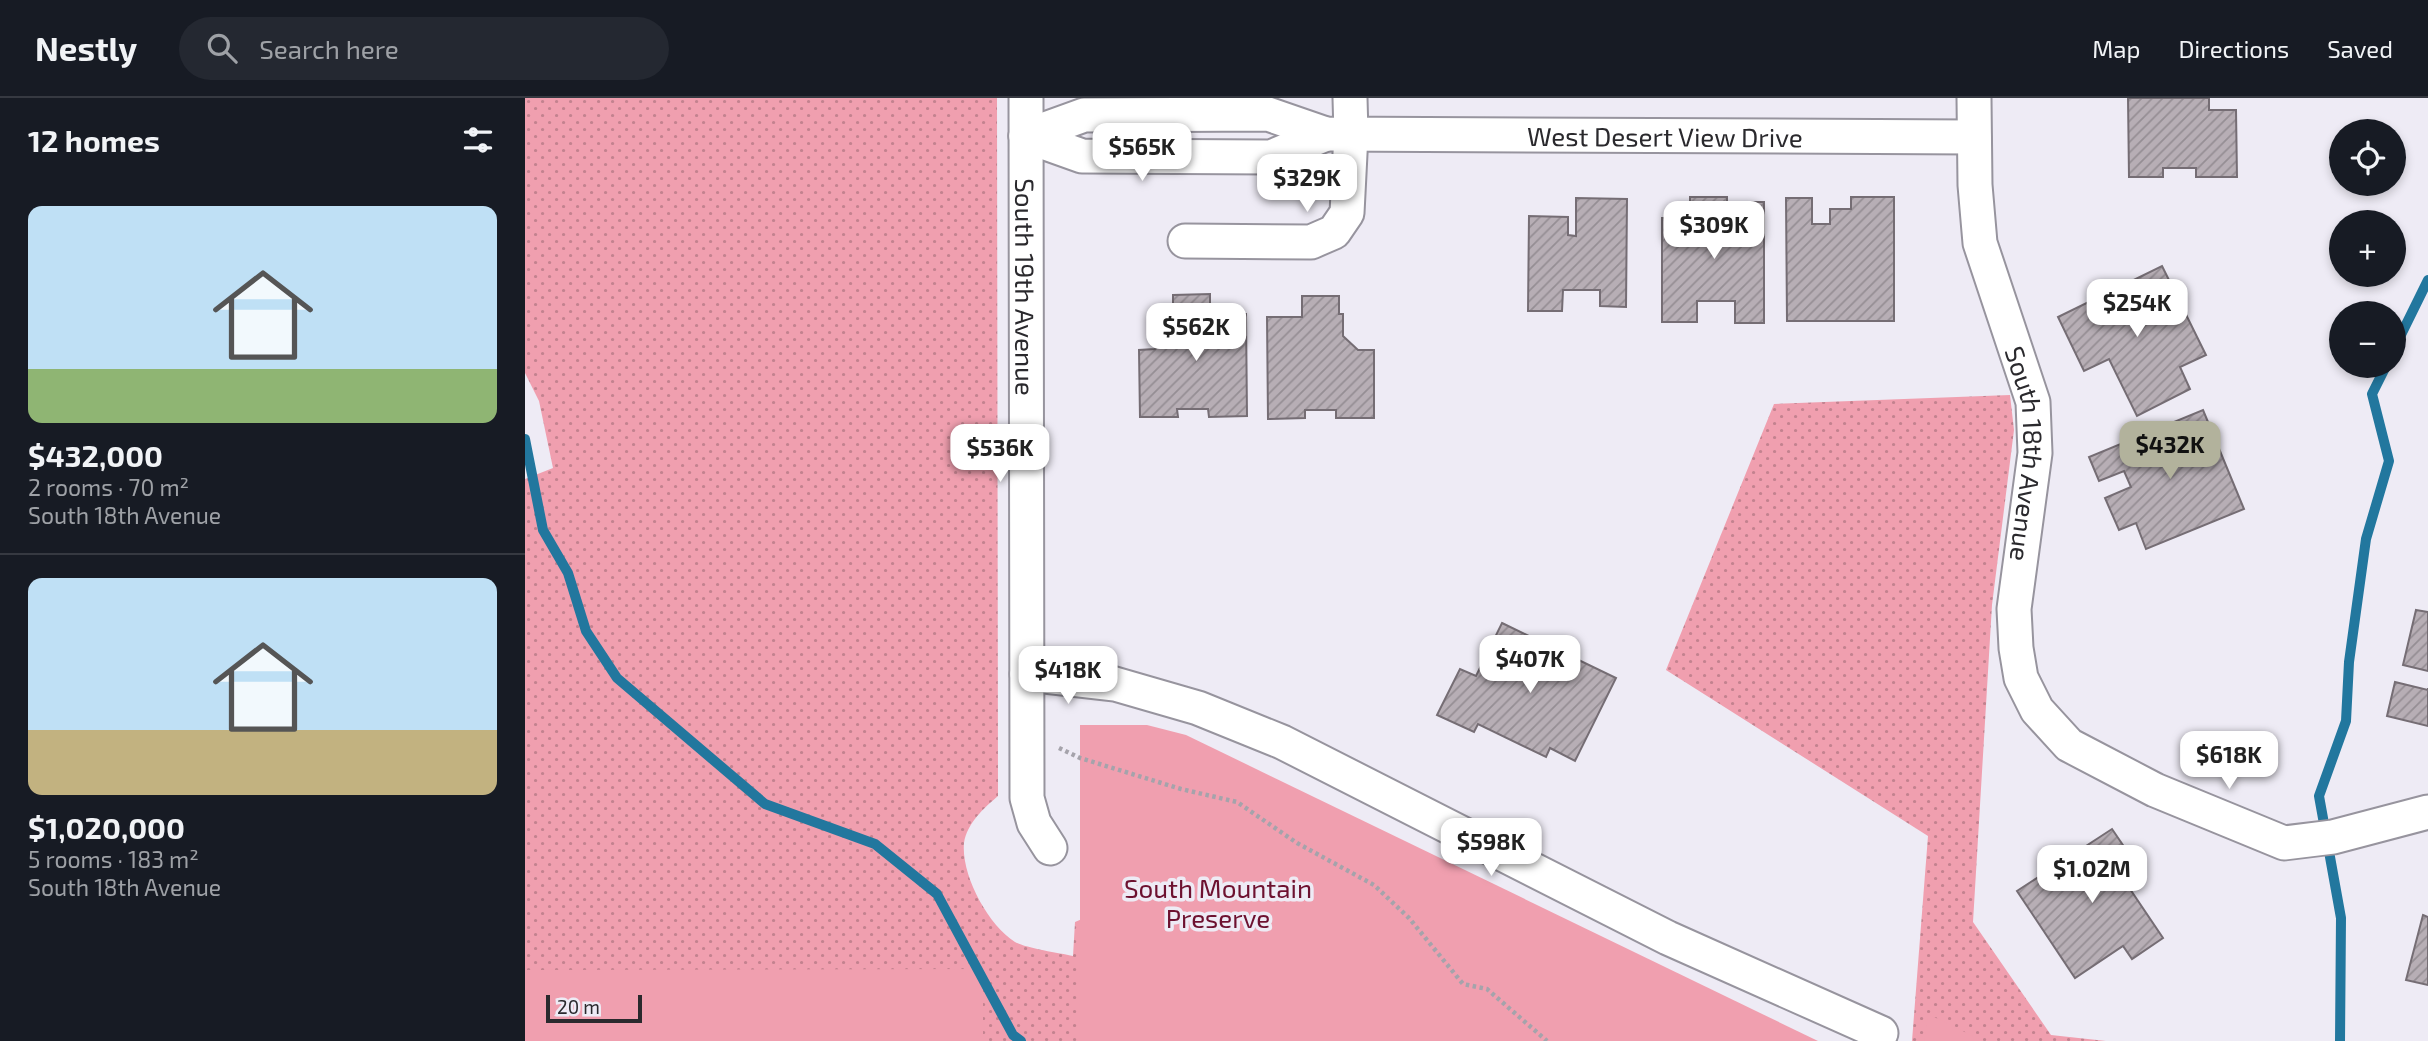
<!DOCTYPE html>
<meta charset="utf-8">
<style>
:root{--surface:#171b24;--page:#242831;--text:#f1f3f6;--muted:#9ea1a6;--line:#363941;--accent:#b2b29c}
body{margin:0;font-family:"Exo 2",sans-serif;background:var(--page);color:var(--text);height:100vh;display:flex;flex-direction:column;font-size:26px;white-space:nowrap}
*{box-sizing:border-box;margin:0}
p{font-size:23px;color:var(--muted)}
.icon{flex:none;width:38px;height:38px;fill:none;stroke:currentColor;stroke-width:2;stroke-linecap:round;stroke-linejoin:round}
.map{position:relative;flex:1;overflow:hidden}
.panel{display:flex;flex-direction:column;background:var(--surface);width:525px}
.panel>*{flex:none}
.tools{position:absolute;left:1804px;top:21px;display:grid;gap:14px}
.tools a{display:grid;place-items:center;width:77px;height:77px;border-radius:50%;background:var(--surface);box-shadow:0 4px 10px #0003;font-size:35px}
.scale{position:absolute;left:21px;bottom:18px;width:96px;box-sizing:border-box;padding-left:7px;border:4px solid #2a292d;border-top:0;font-size:19px;line-height:24px;white-space:nowrap;color:#2a292d;-webkit-text-stroke:5px #eeebf5;paint-order:stroke}
.price{position:absolute;translate:-50% -60px;padding:0 16px;border-radius:14px;background:#fff;color:#222;font-size:23px;line-height:46px;filter:drop-shadow(0 2px 4px #0008)}
.price::after{content:'';position:absolute;left:50%;top:42px;width:21px;height:16px;margin-left:-10px;background:inherit;clip-path:polygon(0 0,100% 0,50% 100%)}
.price.current{background:var(--accent);color:#111}
ul{padding:0;list-style:none}
li{display:grid;align-content:center;gap:14px;height:371px;padding:0 28px}
li+li{border-top:2px solid var(--line)}
li span{display:grid;place-items:center;height:217px;border-radius:14px;color:#555}
li>.icon{margin-inline-start:auto}
span .icon{width:126px;height:126px;fill:#fffc;stroke-width:1}
li b{font-size:30px}
h2{display:flex;justify-content:space-between;align-items:center;height:84px;padding:0 28px;font-size:30px}
header{display:flex;align-items:center;gap:42px;box-sizing:border-box;height:98px;padding:0 35px;background:var(--surface);border-bottom:2px solid var(--line)}
header strong{font-size:33px}
nav{display:flex;gap:38px;margin-inline-start:auto;font-size:24px}
.search{width:490px;height:63px;background:var(--page);display:flex;align-items:center;gap:18px;box-sizing:border-box;padding:0 24px;border-radius:38px;color:var(--muted);font-size:26px}
main{display:flex;flex:1;min-height:0}
.map>svg:first-child{display:block}
</style>
<header>
<strong>Nestly</strong>
<div class="search"><svg class="icon" aria-label="search" viewBox="0 0 24 24"><circle cx="10" cy="10" r="6"/><path d="M15 15l6 6"/></svg>Search here</div>
<nav><a>Map</a><a>Directions</a><a>Saved</a></nav>
</header>
<main>
<section class="panel">
<h2>12 homes<svg class="icon" aria-label="filters" viewBox="0 0 24 24"><path d="M4 7h16M4 17h16"/><circle cx="9" cy="7" r="2"/><circle cx="15" cy="17" r="2"/></svg></h2>
<ul>
<li><span style="background:linear-gradient(#bfe0f5 75%,#8fb573 0)"><svg class="icon" aria-label="home" viewBox="0 0 24 24"><path d="M3 11l9-7 9 7M6 9v11h12V9"/></svg></span><div><b>$432,000</b><p>2 rooms · 70 m²</p><p>South 18th Avenue</p></div></li>
<li><span style="background:linear-gradient(#bfe0f5 70%,#c2b280 0)"><svg class="icon" aria-label="home" viewBox="0 0 24 24"><path d="M3 11l9-7 9 7M6 9v11h12V9"/></svg></span><div><b>$1,020,000</b><p>5 rooms · 183 m²</p><p>South 18th Avenue</p></div></li>
</ul>
</section>
<div class="map">
<svg width="1903" height="943" viewBox="0 0 1903 943">
<defs>
<pattern id="grass-dots" width="8" height="8" patternUnits="userSpaceOnUse" patternTransform="scale(1.75)"><rect width="8" height="8" fill="#f09faf"/><path d="M2 2h.1M6 6h.1" fill="none" stroke="#c3828f" stroke-width="1.8" stroke-linecap="round"/></pattern>
<pattern id="building-hatch" width="6" height="6" patternUnits="userSpaceOnUse" patternTransform="scale(1.75)"><rect width="6" height="6" fill="#b7aeb5"/><path d="M-1 1l2-2M0 6l6-6M5 7l2-2" fill="none" stroke="#958e94"/></pattern>
</defs>
<rect width="100%" height="100%" fill="#eeebf5"/>
<g fill="url(#grass-dots)">
<path d="M0 0H472L473 698C459 710 442 725 439 745 436 777 463 827 490 844 500 850 534 855 548 858L550 824 571 815 651 943H0V381L28 370 14 303 0 275Z"/>
<polygon points="1485,297 1489,332 1467,507 1448,824 1526,937 1581,943 1387,943 1403,738 1141,572 1249,306"/>
</g>
<g fill="#f09faf">
<polygon points="555,627 622,627 661,637 1293,943 555,943"/>
<polygon points="458,871 458,943 0,943 0,872"/>
<polygon points="1403,916 1458,943 1399,943"/>
</g>
<g fill="none" stroke-linecap="round" stroke-linejoin="round">
<g stroke="#22779e" stroke-width="10">
<polyline points="1869,251 1903,182"/>
<polyline points="0,341 18,432 43,475 61,533 92,580 240,706 350,746 412,796 488,937 496,943"/>
<polyline points="1815,943 1816,820 1794,698 1821,623 1824,564 1841,441 1864,363 1847,296 1861,268"/>
</g>
</g>
<g fill="url(#building-hatch)" stroke="#756d74" stroke-width="2">
<polygon points="1603,0 1684,0 1684,12 1711,12 1712,79 1671,79 1671,70 1638,70 1638,79 1604,79"/>
<polygon points="1165,99 1202,99 1202,127 1215,127 1215,104 1239,104 1239,225 1210,225 1210,203 1172,203 1172,224 1137,224 1137,120 1165,120"/>
<polygon points="1326,99 1369,99 1369,223 1262,223 1261,100 1287,100 1287,126 1305,126 1305,111 1326,111"/>
<polygon points="1051,100 1102,101 1101,209 1075,208 1075,192 1038,192 1037,213 1003,213 1004,118 1043,119 1043,137 1051,138"/>
<polygon points="1637,168 1681,257 1655,269 1665,291 1612,318 1584,261 1559,273 1533,219"/>
<polygon points="685,196 685,216 721,216 722,318 684,319 683,311 652,311 653,319 615,319 614,252 630,251 644,237 644,215 648,215 648,197"/>
<polygon points="777,198 814,198 814,216 818,216 818,238 833,252 849,252 849,320 811,320 811,312 780,312 780,320 743,321 742,219 777,219"/>
<polygon points="1678,312 1719,411 1621,451 1611,425 1594,432 1580,400 1606,389 1599,373 1574,383 1564,359"/>
<polygon points="1891,512 1903,514 1903,573 1878,567"/>
<polygon points="977,525 1091,580 1050,663 1025,650 1021,659 953,626 949,634 912,617 935,571 951,578"/>
<polygon points="1870,584 1903,592 1903,590 1903,628 1862,618"/>
<polygon points="1587,731 1619,778 1603,788 1638,840 1607,861 1598,848 1550,880 1492,793"/>
<polygon points="1898,817 1903,819 1903,887 1881,882"/>
</g>
<g fill="none" stroke-linecap="round" stroke-linejoin="round">
<g stroke="#97949e" stroke-width="37">
<g id="minor">
<path id="s1" d="M501 0 502 700 509 725 525 750"/>
<path id="s2" d="M1449 0 1450 87 1455 145 1508 304 1510 355 1489 511 1491 550 1496 580 1512 612 1544 647 1630 692 1759 745 1808 739 1903 714"/>
<path id="s3" d="M501 38 559 17 743 16 801 36 1449 39V42"/>
<polyline points="501,38 557,58 746,59 801,36"/>
<polyline points="660,143 786,144 809,134 822,115 826,36 825,0"/>
<polyline points="502,576 590,586 673,610 757,644 1143,840 1356,935"/>
</g>
</g>
<polyline stroke="#a5a3ab" stroke-width="4.5" stroke-dasharray="3.5 3.5" stroke-linecap="butt" points="534,650 555,660 656,691 712,704 772,745 849,787 884,820 938,886 962,891 1022,943"/>
<use href="#minor" stroke="#fff" stroke-width="33"/>
</g>
<g text-anchor="middle" dominant-baseline="central" stroke-width="7" stroke-linejoin="round" paint-order="stroke">
<g font-size="26" fill="#2a292d" stroke="#eeebf5">
<text stroke="none"><textPath href="#s3" startOffset="646">West Desert View Drive</textPath></text>
<text stroke="none"><textPath href="#s1" startOffset="189">South 19th Avenue</textPath></text>
<text stroke="none"><textPath href="#s2" startOffset="364">South 18th Avenue</textPath></text>
</g>
<g font-size="26" fill="#6d1130" stroke="#eeebf5">
<text x="693" y="789">South Mountain<tspan x="693" dy="30">Preserve</tspan></text>
</g>
</g>
</svg>
<div class="tools">
<a><svg class="icon" aria-label="locate" viewBox="0 0 24 24"><circle cx="12" cy="12" r="6"/><path d="M12 2v4M12 18v4M2 12h4M18 12h4"/></svg></a>
<a>+</a>
<a>−</a>
</div>
<div class="scale">20 m</div>
<b class="price" style="left:617px;top:85px">$565K</b>
<b class="price" style="left:782px;top:116px">$329K</b>
<b class="price" style="left:1189px;top:163px">$309K</b>
<b class="price" style="left:1612px;top:241px">$254K</b>
<b class="price" style="left:671px;top:265px">$562K</b>
<b class="price current" style="left:1645px;top:383px">$432K</b>
<b class="price" style="left:475px;top:386px">$536K</b>
<b class="price" style="left:1005px;top:597px">$407K</b>
<b class="price" style="left:543px;top:608px">$418K</b>
<b class="price" style="left:1704px;top:693px">$618K</b>
<b class="price" style="left:966px;top:780px">$598K</b>
<b class="price" style="left:1567px;top:807px">$1.02M</b>
</div>
</main>
